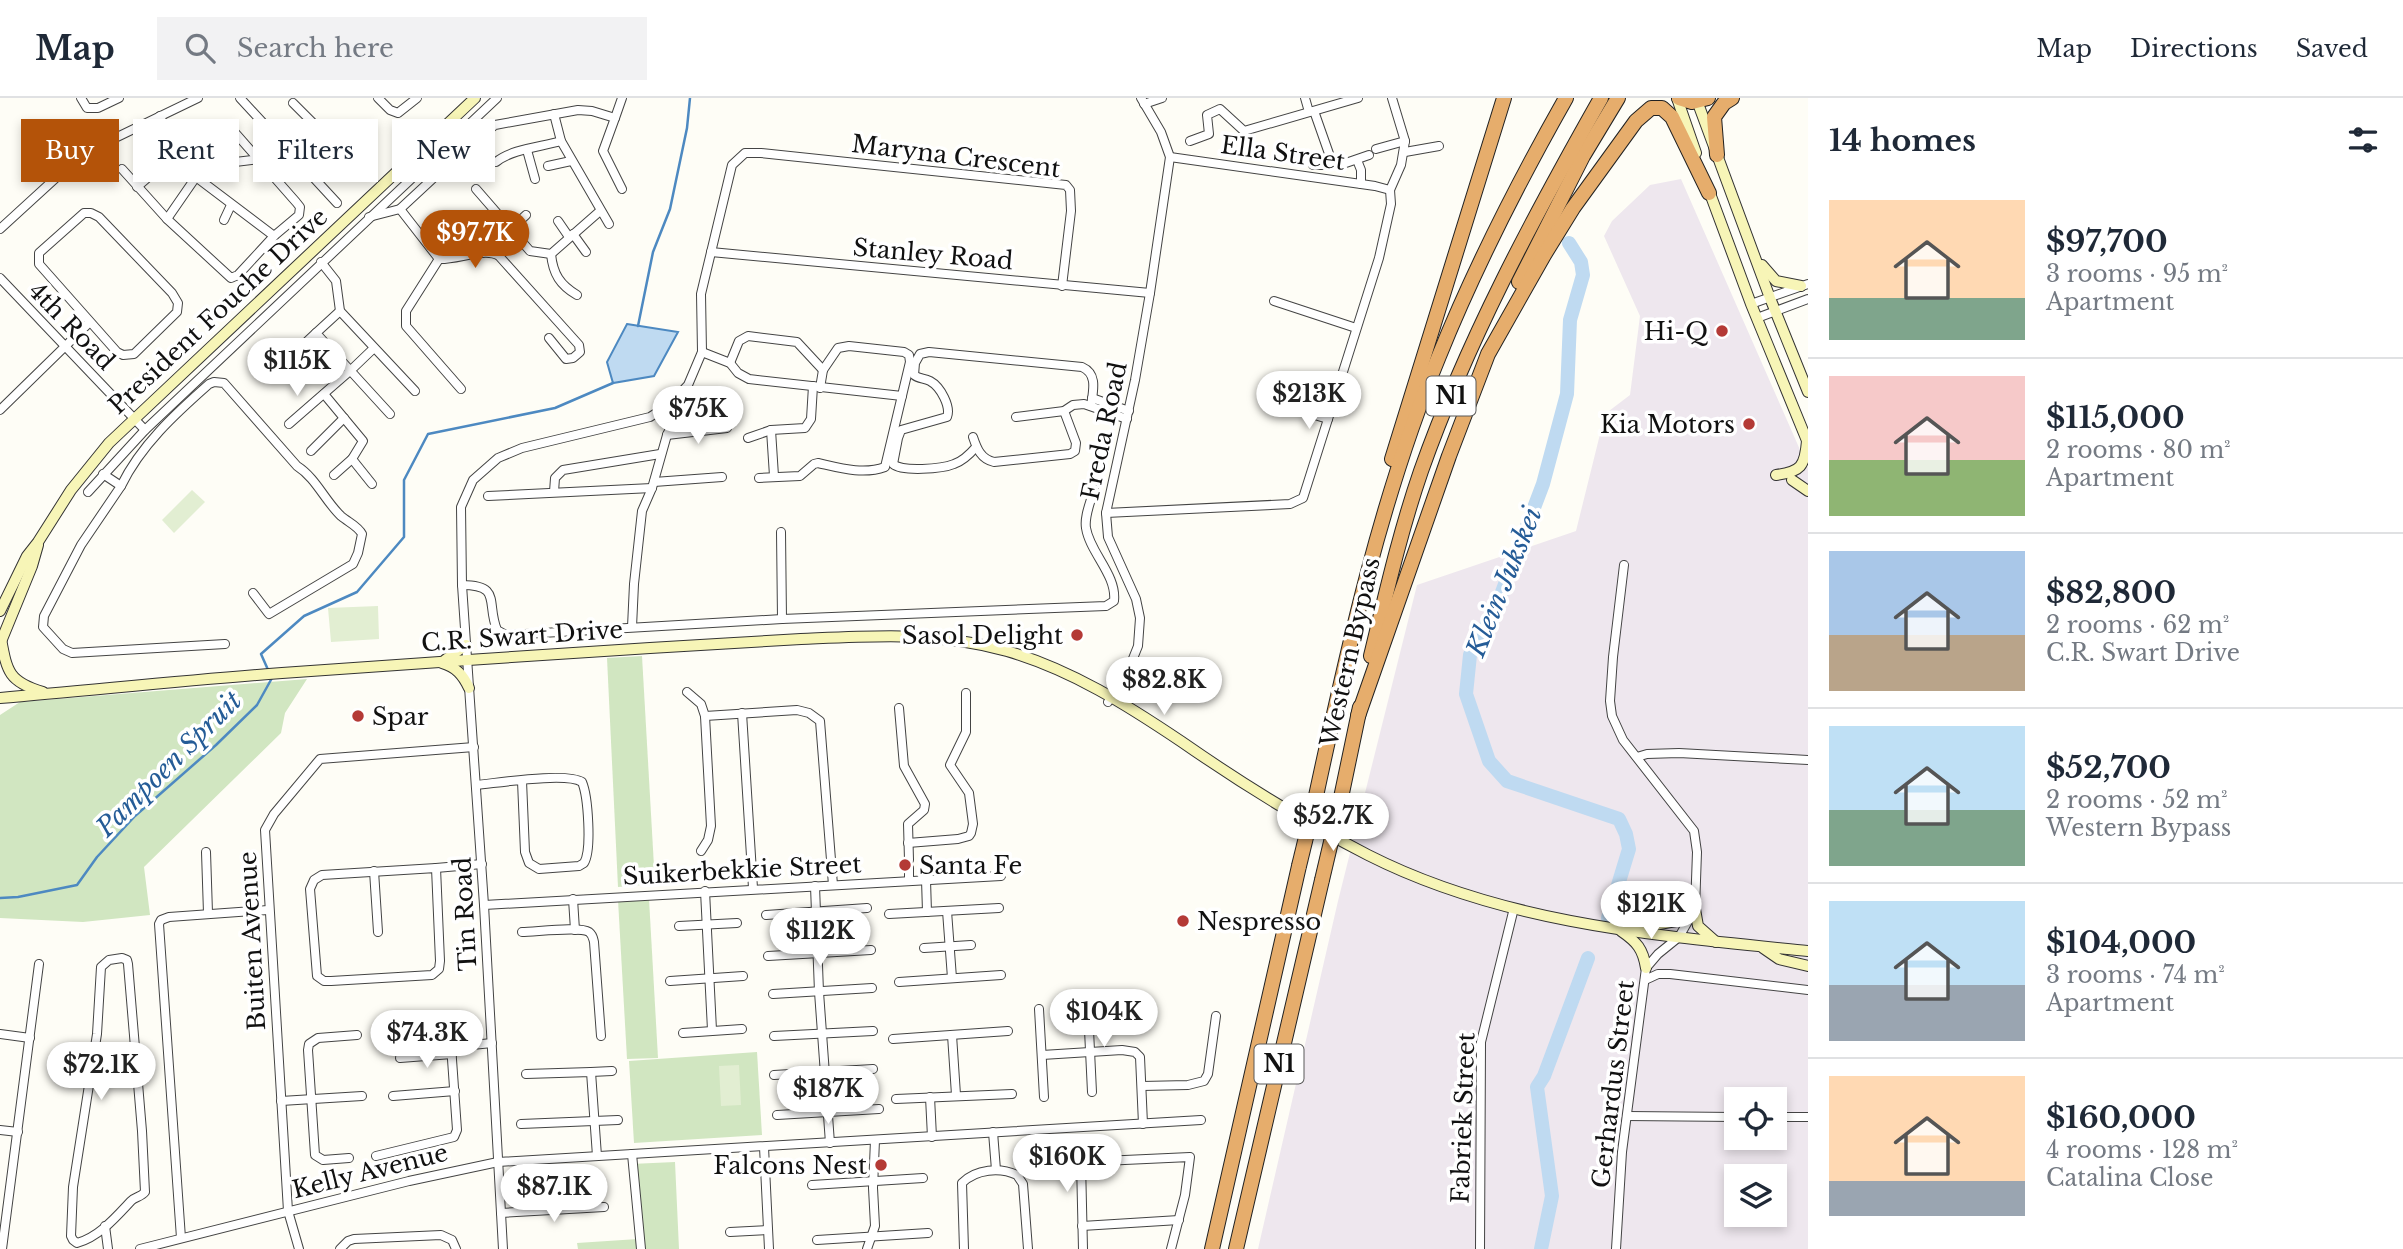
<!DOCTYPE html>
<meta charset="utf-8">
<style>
:root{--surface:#fff;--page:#f2f2f3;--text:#1f2937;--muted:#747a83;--line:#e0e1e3;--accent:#b45309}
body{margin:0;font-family:"Libre Baskerville",serif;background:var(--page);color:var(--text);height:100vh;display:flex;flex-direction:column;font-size:26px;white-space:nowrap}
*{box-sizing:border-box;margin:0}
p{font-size:23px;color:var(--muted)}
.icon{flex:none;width:38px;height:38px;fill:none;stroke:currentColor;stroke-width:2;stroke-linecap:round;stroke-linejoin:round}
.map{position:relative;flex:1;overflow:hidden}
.side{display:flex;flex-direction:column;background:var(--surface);width:595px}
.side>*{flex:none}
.guide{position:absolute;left:21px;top:21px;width:665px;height:63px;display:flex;gap:14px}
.controls{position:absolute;left:1724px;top:989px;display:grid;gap:14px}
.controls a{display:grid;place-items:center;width:63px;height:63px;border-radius:0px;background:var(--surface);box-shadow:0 4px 10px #0003;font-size:35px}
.price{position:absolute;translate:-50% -60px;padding:0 16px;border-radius:24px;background:#fff;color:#222;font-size:23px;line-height:46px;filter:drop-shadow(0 2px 4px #0008)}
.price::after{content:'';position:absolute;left:50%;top:42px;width:21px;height:16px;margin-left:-10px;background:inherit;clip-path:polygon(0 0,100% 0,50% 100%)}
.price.active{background:var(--accent);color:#fff}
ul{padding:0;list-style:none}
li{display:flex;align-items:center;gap:21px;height:175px;padding:0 21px}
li+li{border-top:2px solid var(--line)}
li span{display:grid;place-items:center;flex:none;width:196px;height:140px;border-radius:0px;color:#555}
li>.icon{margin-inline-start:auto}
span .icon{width:84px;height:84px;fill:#fffc;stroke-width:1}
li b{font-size:30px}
h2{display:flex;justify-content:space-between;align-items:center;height:84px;padding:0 21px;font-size:30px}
.pill{padding:0 24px;border-radius:0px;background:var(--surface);box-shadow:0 4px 10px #0003;font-size:24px;line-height:63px}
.pill.active{background:var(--accent);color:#fff}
header{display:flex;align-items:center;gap:42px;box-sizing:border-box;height:98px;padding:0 35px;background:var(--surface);border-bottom:2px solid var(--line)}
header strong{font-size:33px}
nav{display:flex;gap:38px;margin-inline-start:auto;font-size:24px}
.search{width:490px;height:63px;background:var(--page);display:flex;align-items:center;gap:18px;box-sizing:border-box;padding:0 24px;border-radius:0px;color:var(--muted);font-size:26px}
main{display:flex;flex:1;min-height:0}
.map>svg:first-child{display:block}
</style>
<header>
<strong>Map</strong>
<div class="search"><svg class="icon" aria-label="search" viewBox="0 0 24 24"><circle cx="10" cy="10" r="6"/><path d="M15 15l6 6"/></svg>Search here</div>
<nav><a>Map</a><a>Directions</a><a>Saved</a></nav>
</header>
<main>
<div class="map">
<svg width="1808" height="1151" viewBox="0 0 1808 1151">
<rect width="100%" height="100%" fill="#fefdf6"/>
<path fill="#eee7ee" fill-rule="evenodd" d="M1681 81 1808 370V1151H1258L1338 803 1417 487 1576 433 1605 316 1630 297 1640 218 1604 138 1612 123 1650 87ZM1736 1001H1774V1040H1736ZM1736 1078H1774V1116H1736Z"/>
<g fill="#d1e6c1">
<polygon points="642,558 655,786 618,789 607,560"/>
<polygon points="307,581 285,615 281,635 144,769 150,817 83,824 0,820 0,617 20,604"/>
<polygon points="649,801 658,960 627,961 618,802"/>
<polygon points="757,954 762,1037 634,1045 629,963"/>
<polygon points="675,1064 679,1151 578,1151 577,1145 638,1141 631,1066"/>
</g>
<g fill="#e2eed2">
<polygon points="192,392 205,404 174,435 162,422"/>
<polygon points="378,508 379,541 331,544 328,510"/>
<polygon points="739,967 741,1007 721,1008 719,968"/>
</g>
<polygon fill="#bfdaf1" stroke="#4d89c1" stroke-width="2" points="627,226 678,234 654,278 613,285 607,264"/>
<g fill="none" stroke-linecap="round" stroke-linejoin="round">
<g stroke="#4d89c1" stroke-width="2.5">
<polyline points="638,228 653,154 670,111 687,30 690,0"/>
<polyline points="269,574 261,556 304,518 357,494 404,439 404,382 428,336 555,310 613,285"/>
<polyline points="0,800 18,799 77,787 97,759 135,718 216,647 257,607 272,580"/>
</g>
<g stroke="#bfdaf1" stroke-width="14">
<polyline points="1569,145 1581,164 1583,177 1570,222 1567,296 1543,386 1496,510 1470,557 1466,596 1489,663 1507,683 1619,721 1626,736 1629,751 1608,820"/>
<polyline points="1541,1151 1552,1098 1537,989 1544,978 1588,860"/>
</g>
<g stroke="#444" stroke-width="10">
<g id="street">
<polyline points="81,0 87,10 98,10 119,0"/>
<polyline points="240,0 337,105"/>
<polyline points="378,0 390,12 398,15 417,0"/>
<polyline points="1305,0 1309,14"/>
<polyline points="293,5 347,59"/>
<polyline points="1144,6 1162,0"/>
<polyline points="1314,13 1333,67"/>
<polyline points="554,16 561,43 609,126"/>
<polyline points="615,20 622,0"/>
<polyline points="1190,43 1209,36 1207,17 1220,11 1244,33 1358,0"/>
<polyline points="1376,51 1405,43"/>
<polyline points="527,52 535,81"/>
<polyline points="1405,54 1439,48"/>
<polyline points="155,55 173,50 196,79 167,121"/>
<polyline points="1170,59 1375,88 1390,92"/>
<polyline points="296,60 324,37"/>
<polyline points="1357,62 1361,72 1361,86"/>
<path d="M496 64C512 51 540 49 561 43"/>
<polyline points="227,65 260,61"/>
<polyline points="1313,67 1340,67 1369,57"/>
<polyline points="548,68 571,63"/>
<polyline points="122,71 167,121 231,180 238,177 274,138 299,117 300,109 296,104 230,29 218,27 211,29 173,50 160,18"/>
<polyline points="196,79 274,138"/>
<polyline points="137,89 152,76"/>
<polyline points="476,91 530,153 551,156 600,113"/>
<polyline points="1390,92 1401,67 1405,43 1392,0"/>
<path d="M400 111 439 161C457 162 485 149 499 158L579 247 580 254 573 260 566 261 549 240"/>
<polygon points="84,115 91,115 99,119 172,195 178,205 177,214 134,256 123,257 117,254 39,166 39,155"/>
<polyline points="369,119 400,111 470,46 495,27 578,12 592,13 615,20 603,53 622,91"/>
<polyline points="224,122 231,107"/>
<polyline points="558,123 569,139"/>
<polyline points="0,131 82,56 198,0"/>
<polyline points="511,131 526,117"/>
<polyline points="573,136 586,154"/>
<polyline points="711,154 1150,195"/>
<path d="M551 156C553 176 560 187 577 197"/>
<polyline points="439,161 406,213 406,228 461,291"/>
<polyline points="321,164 336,183 340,213 415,293"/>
<polyline points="0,180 145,332"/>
<polyline points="1274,203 1356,230"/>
<polyline points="1751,206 1808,186"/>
<polyline points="340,213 316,235 390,316"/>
<polyline points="1757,220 1808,201"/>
<polyline points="299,251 316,235"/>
<polyline points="702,254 730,265 738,275 749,281 902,298"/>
<polyline points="730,265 739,243 748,238 797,244 823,272"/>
<polyline points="324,296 363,343 352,361 334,377"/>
<polyline points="1092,300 1129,313"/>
<polyline points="1268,303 1328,321"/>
<polyline points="0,312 89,225"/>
<polyline points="1016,319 1064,313 1073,307 1084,306 1127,321"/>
<polyline points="289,326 351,272 374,250"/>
<polyline points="771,332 774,378"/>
<polyline points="667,337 727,330"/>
<path d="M973 339C977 351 981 361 994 364L1070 356 1075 353 1076 345 1064 313"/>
<polyline points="748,340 771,332 805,330 811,321 813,288"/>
<path d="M976 349C970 356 963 363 954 366 942 371 902 374 893 366L898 340 901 332 947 319C951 309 941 289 930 283 924 280 919 281 914 277L915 265 920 256 929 254 1082 269C1098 276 1093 293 1091 308"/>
<polyline points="311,353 344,320"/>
<polyline points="352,361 372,386"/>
<polyline points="103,376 121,388 81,447 44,518 43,529 63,551 72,555 225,546"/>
<path d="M759 380 800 378 814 366 818 365C840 370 863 377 885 369L910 264 909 257 904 254 849 248 838 250 823 272 820 290"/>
<polyline points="654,384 722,379"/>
<path d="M121 388C141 347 175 316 209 286L214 284 224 285 297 368C316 380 325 403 341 418 348 424 358 428 362 436L358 455 353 466 269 516 253 495"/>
<polyline points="88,394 145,332 497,0"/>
<polyline points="554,394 555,380 563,372 660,356"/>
<polyline points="488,398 652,390"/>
<polyline points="1106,415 1290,406 1303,400 1379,160 1391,106 1390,92"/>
<polyline points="781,434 782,521"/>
<path d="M462 487C502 487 486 505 497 532L506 537 782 521 1106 508 1114 503C1117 477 1090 455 1086 430 1084 418 1091 403 1094 391"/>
<polyline points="632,529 634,486 642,413 652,390 667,337 676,318 688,303"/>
<polyline points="687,594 701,606 705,618 711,728 708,742 701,753"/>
<polyline points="1108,604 1132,563 1138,548 1140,520 1136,501 1108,439 1106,415 1135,282 1150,195 1170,59 1161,34 1141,0"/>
<polyline points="899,610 904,668 925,706 924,712 908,726 909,762"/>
<polyline points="742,615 753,790"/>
<polyline points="705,618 797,612 809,615 820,623 833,787"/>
<polyline points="1637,659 1647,656 1679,655 1808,662"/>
<path d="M476 687C498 685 566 674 582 684 588 698 592 752 584 765L579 768 539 771 529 765 525 754 522 683"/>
<polyline points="908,745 958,741 969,738 971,735 973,726 969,695 950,667 966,634 966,595"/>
<polyline points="206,754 208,815"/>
<polygon points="436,770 440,863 439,871 432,877 331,883 324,883 317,878 310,791 314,782 322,777"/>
<polyline points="436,770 482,766"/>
<polyline points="909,770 909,782"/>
<polyline points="374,773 378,834"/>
<polyline points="926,782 927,814"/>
<polyline points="815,788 819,894 830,1045"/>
<polyline points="705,793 712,932"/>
<polyline points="573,801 575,832"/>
<polyline points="484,807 1001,778"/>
<polyline points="947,813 952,880"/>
<polyline points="889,816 999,810"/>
<polyline points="766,817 867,810"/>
<polyline points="679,828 737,825"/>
<path d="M522 834C535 834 580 828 589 834 593 837 593 840 594 844L601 938"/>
<polyline points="924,850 971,847"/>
<polyline points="768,858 871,852"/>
<path d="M122 860 127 862 128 866 142 1033 145 1094C141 1099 135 1099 131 1103 116 1119 99 1139 77 1145L73 1142 71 1138 73 1089 97 936 101 869 109 862Z"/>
<polyline points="1645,882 1658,876 1670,876 1808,892"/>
<polyline points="670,883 743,878"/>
<polyline points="899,884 1001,877"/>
<polyline points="773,896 872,890"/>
<polyline points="1039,911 1044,999"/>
<polyline points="1088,911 1092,994"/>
<polyline points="683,935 742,931"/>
<polyline points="0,936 30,940"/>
<polyline points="952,937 956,997"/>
<polyline points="774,938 873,933"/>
<polyline points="893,941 1008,933"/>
<polyline points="452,949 492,945"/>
<polyline points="1042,957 1122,952 1135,954 1140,959 1143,1026"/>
<polyline points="400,960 452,956"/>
<polyline points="591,974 612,973"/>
<polyline points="526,976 591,974 597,1058"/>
<polyline points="774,977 873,971"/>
<polyline points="1142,988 1188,987 1204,983 1208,976 1216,918"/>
<polyline points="393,998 455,993"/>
<polyline points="930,999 932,1039"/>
<polyline points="896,1001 1012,996"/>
<polyline points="281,1003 362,998"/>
<polyline points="777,1017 879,1011"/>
<polyline points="1627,1018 1736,1019"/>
<polyline points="1774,1019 1808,1019"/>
<polyline points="521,1026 618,1022"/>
<polyline points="0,1032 18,1034"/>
<polyline points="993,1034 996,1072"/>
<polyline points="1083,1042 1081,1064 1083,1151"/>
<polyline points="764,1049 769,1151"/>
<polyline points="632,1056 641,1151"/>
<polyline points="376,1058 454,1039 457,1032 449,919 402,923"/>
<polyline points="349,1060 323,1062 315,1057 308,952 309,946 318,940 357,937"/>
<polyline points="1081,1064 1190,1059 1185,1097 1171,1151"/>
<polyline points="812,1087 923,1080"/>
<polyline points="501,1115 604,1109"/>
<polyline points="105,1128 108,1151"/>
<polyline points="1082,1128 1179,1122"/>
<polyline points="730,1134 767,1132"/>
<polyline points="181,1140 159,826 161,822 169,819 268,812"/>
<polyline points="817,1142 928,1135"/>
<polyline points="2,1151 39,866"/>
<polyline points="140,1151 409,1083 498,1064 1201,1022"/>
<polyline points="299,1151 288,1113 265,732 274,716 320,661 474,649"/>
<polyline points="340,1151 348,1143 354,1141 441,1137 452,1142 456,1151"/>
<polyline points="503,1151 484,807 462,487 461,409 473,382 498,360 522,350 650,319 670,306 688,287 702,254 701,196 732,67 745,55 761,55 1066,87 1070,92 1071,113 1062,188"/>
<polyline points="867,1151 875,1128 873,1090 875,1042"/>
<path d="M964 1151 962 1085C976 1071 1000 1069 1017 1077L1023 1086 1028 1151"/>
<polyline points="1480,1151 1481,944 1514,810"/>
<polyline points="1616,1151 1622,1054 1646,870 1658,856 1679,839 1695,811 1697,754 1694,733 1623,642 1612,618 1610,603 1613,559 1624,467"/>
</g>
</g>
<g stroke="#333" stroke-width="12">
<g id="secondary">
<polyline points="1677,0 1696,55"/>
<polyline points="1696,0 1770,200 1808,294"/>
<polyline points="1708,90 1751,206 1808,345"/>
<polyline points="1762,167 1776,183 1801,188"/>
<path d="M1776 377C1801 374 1805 368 1807 343"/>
<polyline points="1792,382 1808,393"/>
<polyline points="0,513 27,458 38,444 71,392 109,345 475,0"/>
<path d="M1 541C7 574 9 584 43 594"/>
<polyline points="0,546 32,468 38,447"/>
<polyline points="445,562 466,547"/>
<path d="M442 565C456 569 463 577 469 590"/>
<path d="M0 600C94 592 188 582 282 575 405 566 527 558 650 550 700 547 751 544 801 541 871 538 939 533 1007 553 1072 572 1127 607 1182 644 1241 685 1304 724 1368 757 1504 826 1659 838 1808 853"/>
<polyline points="1637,830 1676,823 1695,811 1698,828 1716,844"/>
<path d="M1621 833C1637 844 1643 851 1646 870"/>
<polyline points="1763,850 1779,861 1808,868"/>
</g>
</g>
<g stroke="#222" stroke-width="16">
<g id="highway">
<polyline points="1679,0 1692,4 1708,0"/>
<polyline points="1717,57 1714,19 1724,5 1732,0"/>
<polyline points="1519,184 1583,58 1618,0"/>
<polyline points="1392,361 1504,0"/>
<path d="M1371 558C1386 496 1400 434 1421 373 1467 243 1533 120 1601 0"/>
<polyline points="1358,618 1449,358 1488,256 1544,157 1573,110 1636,23 1651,10 1662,10 1672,19 1709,95"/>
<path d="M1316 698C1348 549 1381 399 1439 258 1475 169 1519 83 1566 0"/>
<polyline points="1338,714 1360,609"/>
<polyline points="1212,1151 1299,768"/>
<polyline points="1236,1151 1322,782"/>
</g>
</g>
<use href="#street" stroke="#fff" stroke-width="8"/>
<use href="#secondary" stroke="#f7f5b7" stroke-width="10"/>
<use href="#highway" stroke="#e6ad6c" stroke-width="14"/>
<g stroke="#222" stroke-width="16" stroke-linecap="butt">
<g id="highway-bridge">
<polyline points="1299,768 1316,698"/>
<polyline points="1322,782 1338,714"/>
</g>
</g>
<use href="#highway-bridge" stroke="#e6ad6c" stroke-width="14"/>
</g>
<g fill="#b43a36" stroke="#fff" stroke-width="2.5">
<circle cx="1722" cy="233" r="7"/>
<circle cx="1749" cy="326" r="7"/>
<circle cx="1077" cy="537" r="7"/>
<circle cx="358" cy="618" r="7"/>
<circle cx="905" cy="767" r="7"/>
<circle cx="1183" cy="823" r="7"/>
<circle cx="881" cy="1067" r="7"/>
</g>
<g text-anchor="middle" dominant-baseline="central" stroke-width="7" stroke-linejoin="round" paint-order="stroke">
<g fill="#fff" stroke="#585858" stroke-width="2">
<rect x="1426.5" y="278.5" width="49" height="39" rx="5"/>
<rect x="1254.5" y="946.5" width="49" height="39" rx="5"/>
</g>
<g font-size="23" font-weight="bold" fill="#111">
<text x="1451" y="298">N1</text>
<text x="1279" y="966">N1</text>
</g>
<g font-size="24" fill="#111" stroke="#fff">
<text transform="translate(1283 55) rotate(8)">Ella Street</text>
<text transform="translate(956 58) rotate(7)">Maryna Crescent</text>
<text transform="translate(933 156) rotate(5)">Stanley Road</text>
<text transform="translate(218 213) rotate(-43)">President Fouche Drive</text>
<text transform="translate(72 228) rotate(46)">4th Road</text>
<text transform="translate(1104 333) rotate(-78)">Freda Road</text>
<text transform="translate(522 538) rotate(-4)">C.R. Swart Drive</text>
<text transform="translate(1350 554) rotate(-77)">Western Bypass</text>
<text transform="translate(742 772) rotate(-3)">Suikerbekkie Street</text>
<text transform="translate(465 816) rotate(-93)">Tin Road</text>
<text transform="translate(252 843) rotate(-93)">Buiten Avenue</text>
<text transform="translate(1613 986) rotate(-83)">Gerhardus Street</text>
<text transform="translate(1463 1020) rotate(-88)">Fabriek Street</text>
<text transform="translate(370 1073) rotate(-14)">Kelly Avenue</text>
</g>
<g font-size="24" fill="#111" stroke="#fff" text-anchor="end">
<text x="1708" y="233">Hi-Q</text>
<text x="1735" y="326">Kia Motors</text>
<text x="1063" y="537">Sasol Delight</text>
<text x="372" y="618" text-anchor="start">Spar</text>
<text x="919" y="767" text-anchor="start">Santa Fe</text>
<text x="1197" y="823" text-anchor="start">Nespresso</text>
<text x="867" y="1067">Falcons Nest</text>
</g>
<g font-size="26" font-style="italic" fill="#255c97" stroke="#fff">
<text transform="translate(1504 484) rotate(-68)">Klein Jukskei</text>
<text transform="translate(169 666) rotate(-45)">Pampoen Spruit</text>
</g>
</g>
</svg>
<div class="controls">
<a><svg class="icon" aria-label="locate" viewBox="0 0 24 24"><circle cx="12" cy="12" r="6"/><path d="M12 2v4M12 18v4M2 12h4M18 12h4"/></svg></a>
<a><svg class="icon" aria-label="layers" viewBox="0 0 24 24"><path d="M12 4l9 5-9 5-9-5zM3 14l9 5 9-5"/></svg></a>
</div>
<b class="price active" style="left:475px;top:172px">$97.7K</b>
<b class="price" style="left:297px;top:300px">$115K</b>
<b class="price" style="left:1309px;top:333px">$213K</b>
<b class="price" style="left:698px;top:348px">$75K</b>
<b class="price" style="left:1164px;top:619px">$82.8K</b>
<b class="price" style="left:1333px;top:755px">$52.7K</b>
<b class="price" style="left:1651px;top:843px">$121K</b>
<b class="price" style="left:820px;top:870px">$112K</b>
<b class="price" style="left:1104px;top:951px">$104K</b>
<b class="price" style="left:427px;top:972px">$74.3K</b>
<b class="price" style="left:101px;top:1004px">$72.1K</b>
<b class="price" style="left:828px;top:1028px">$187K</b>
<b class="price" style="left:1067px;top:1096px">$160K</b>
<b class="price" style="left:554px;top:1126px">$87.1K</b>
<div class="guide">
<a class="pill active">Buy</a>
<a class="pill">Rent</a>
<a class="pill">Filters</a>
<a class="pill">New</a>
</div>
</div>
<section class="side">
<h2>14 homes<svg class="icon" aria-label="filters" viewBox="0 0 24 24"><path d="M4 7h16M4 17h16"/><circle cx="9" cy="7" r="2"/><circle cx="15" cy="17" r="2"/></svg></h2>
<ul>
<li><span style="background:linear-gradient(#ffd9b3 70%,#7fa58c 0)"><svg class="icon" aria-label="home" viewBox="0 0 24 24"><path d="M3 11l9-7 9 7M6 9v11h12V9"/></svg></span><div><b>$97,700</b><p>3 rooms · 95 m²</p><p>Apartment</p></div></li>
<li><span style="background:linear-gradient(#f6c9c9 60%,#8fb573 0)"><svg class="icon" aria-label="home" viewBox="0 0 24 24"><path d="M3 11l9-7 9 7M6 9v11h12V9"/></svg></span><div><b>$115,000</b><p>2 rooms · 80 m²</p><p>Apartment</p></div></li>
<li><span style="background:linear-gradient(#a9c7e8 60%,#b9a48a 0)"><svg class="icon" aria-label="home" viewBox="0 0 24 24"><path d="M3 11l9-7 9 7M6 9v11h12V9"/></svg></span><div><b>$82,800</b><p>2 rooms · 62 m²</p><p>C.R. Swart Drive</p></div></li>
<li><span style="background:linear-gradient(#bfe0f5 60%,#7fa58c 0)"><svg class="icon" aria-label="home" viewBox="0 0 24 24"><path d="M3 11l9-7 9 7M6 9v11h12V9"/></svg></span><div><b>$52,700</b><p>2 rooms · 52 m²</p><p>Western Bypass</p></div></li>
<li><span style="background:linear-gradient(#bfe0f5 60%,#9aa5b1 0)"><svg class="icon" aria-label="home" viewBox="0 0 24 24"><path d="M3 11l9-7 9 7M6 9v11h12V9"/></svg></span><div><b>$104,000</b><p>3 rooms · 74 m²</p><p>Apartment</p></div></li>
<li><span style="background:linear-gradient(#ffd9b3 75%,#9aa5b1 0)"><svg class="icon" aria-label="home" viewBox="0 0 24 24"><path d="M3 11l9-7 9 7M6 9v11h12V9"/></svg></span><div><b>$160,000</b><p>4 rooms · 128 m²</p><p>Catalina Close</p></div></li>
</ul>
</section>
</main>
